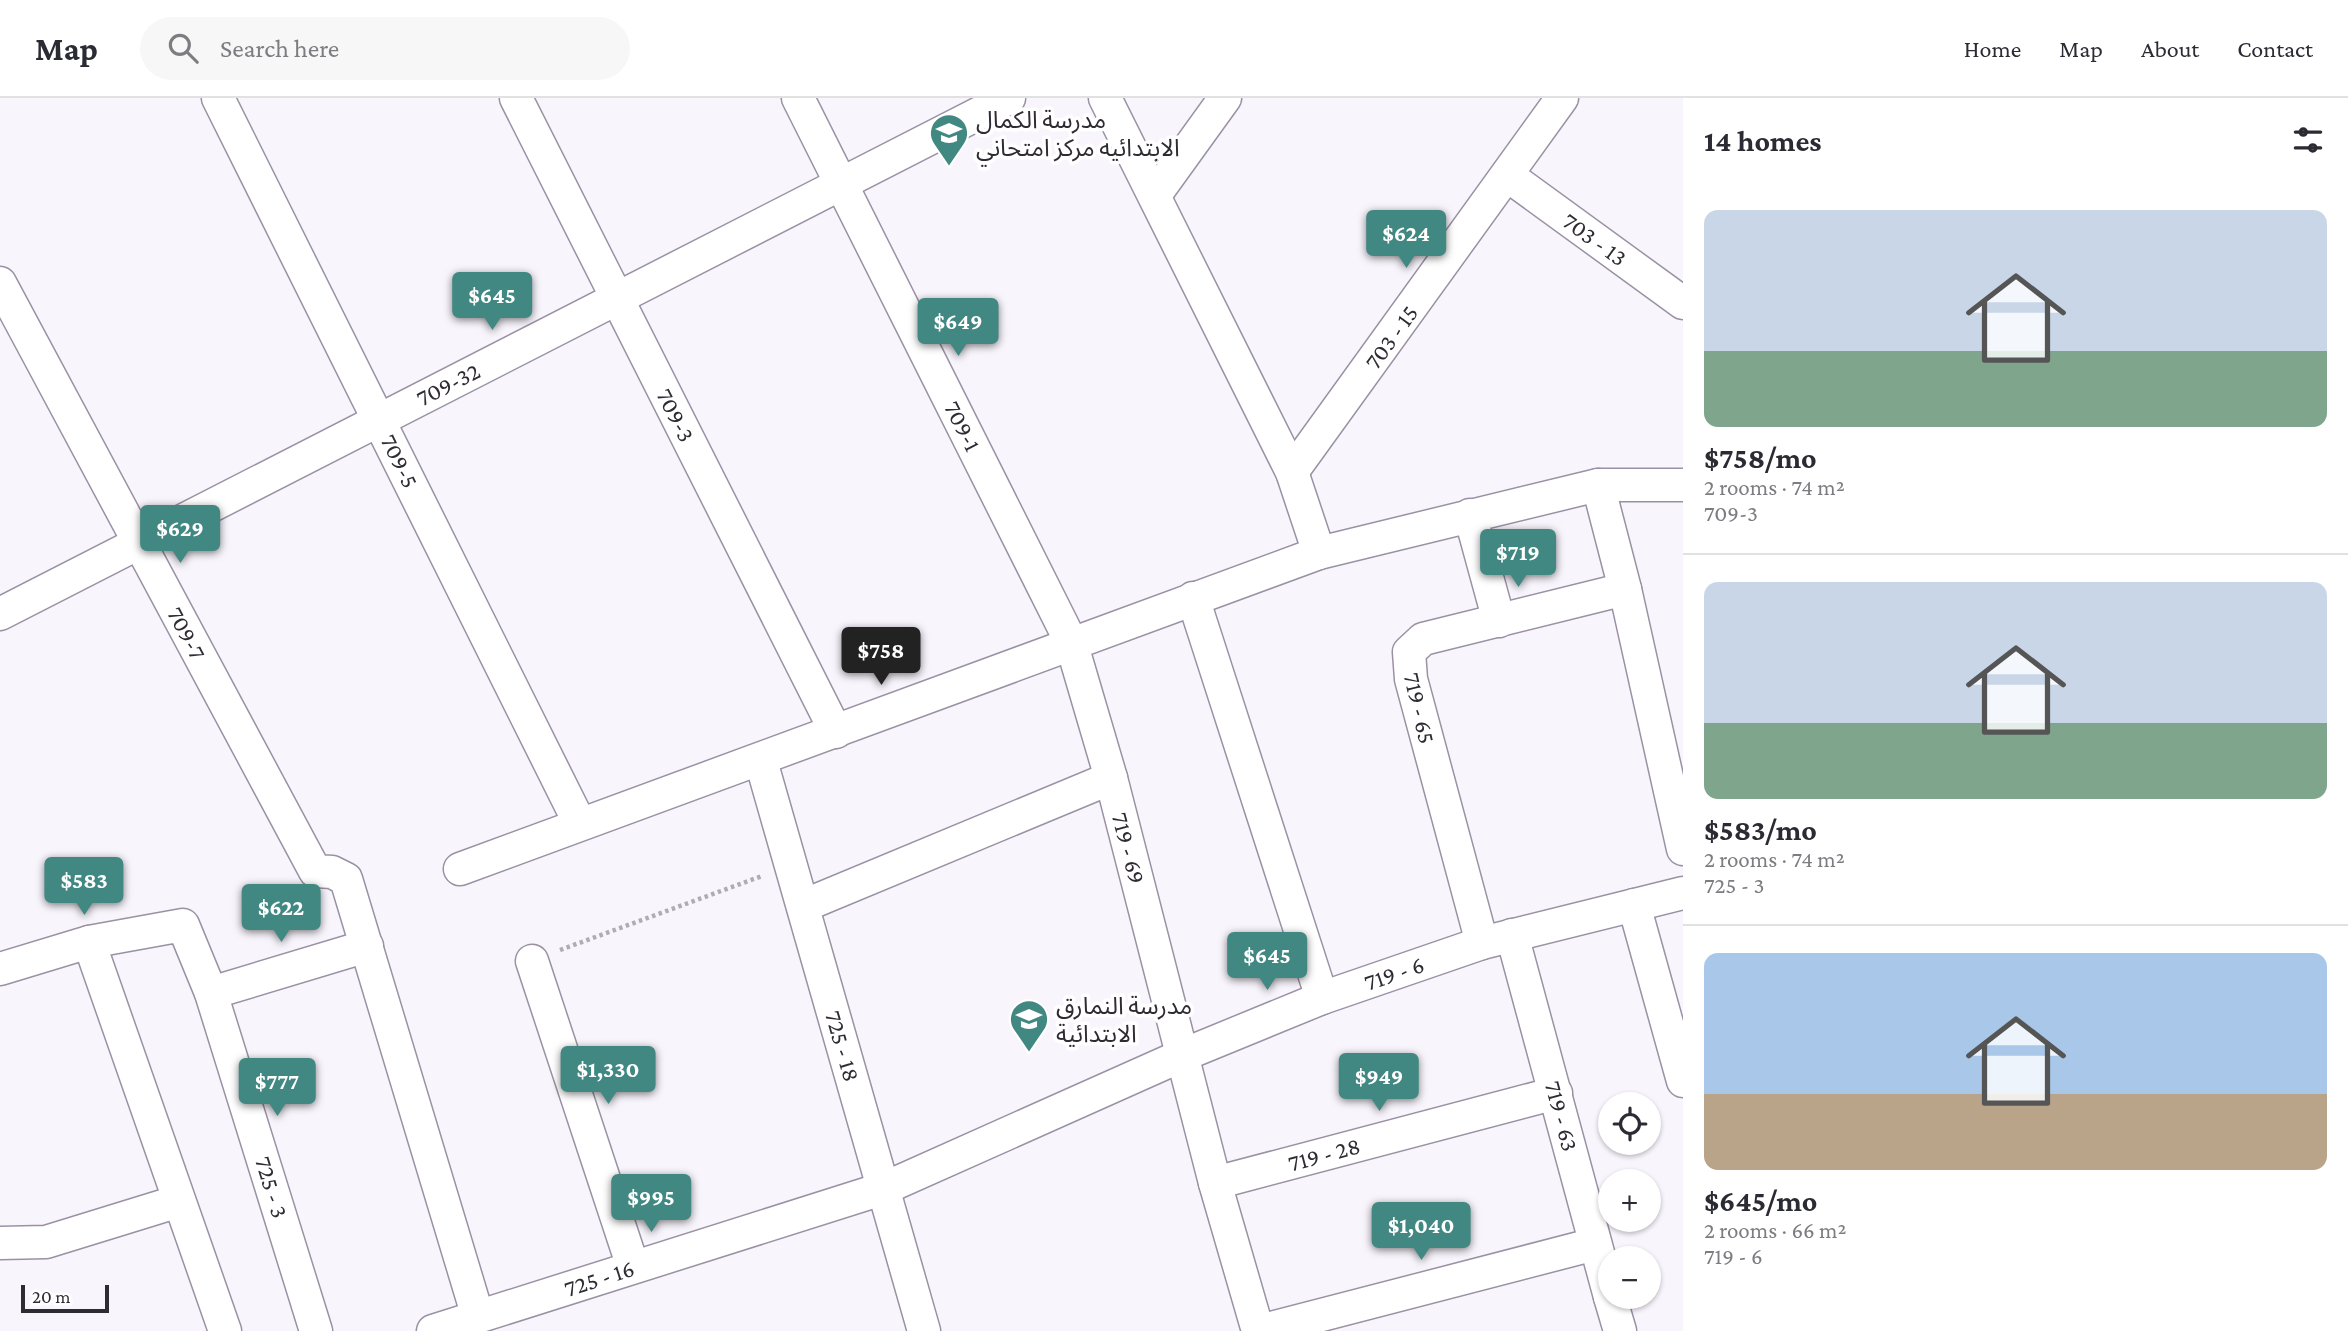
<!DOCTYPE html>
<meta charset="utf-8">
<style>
:root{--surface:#fff;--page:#f7f7f7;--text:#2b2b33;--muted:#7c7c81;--line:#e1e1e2;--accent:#418882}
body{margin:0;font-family:"Crimson Pro","Noto Sans Arabic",serif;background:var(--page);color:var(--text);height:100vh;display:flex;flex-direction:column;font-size:26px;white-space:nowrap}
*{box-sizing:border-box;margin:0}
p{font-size:23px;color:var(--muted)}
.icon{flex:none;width:38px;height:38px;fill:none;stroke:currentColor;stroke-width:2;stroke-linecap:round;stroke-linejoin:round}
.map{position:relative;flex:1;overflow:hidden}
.sheet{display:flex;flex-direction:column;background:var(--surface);width:665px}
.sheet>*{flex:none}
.buttons{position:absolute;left:1598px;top:994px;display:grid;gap:14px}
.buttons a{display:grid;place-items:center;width:63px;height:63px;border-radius:50%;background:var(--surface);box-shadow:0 2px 5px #0004;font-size:35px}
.scale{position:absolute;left:21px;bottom:18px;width:88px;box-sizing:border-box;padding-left:7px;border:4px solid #2f2b32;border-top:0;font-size:19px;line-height:24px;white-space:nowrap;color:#2f2b32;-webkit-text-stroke:5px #fff;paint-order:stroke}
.price{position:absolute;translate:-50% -60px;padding:0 16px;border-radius:7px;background:var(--accent);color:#fff;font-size:23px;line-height:46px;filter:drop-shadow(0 2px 4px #0008)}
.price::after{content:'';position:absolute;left:50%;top:42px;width:21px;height:16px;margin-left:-10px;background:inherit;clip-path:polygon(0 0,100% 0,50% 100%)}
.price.selected{background:#222;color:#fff}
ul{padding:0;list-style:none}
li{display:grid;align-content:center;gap:14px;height:371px;padding:0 21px}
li+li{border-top:2px solid var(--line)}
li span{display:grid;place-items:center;height:217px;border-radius:14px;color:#555}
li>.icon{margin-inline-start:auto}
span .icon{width:126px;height:126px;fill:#fffc;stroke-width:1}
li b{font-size:30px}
h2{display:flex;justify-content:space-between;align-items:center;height:84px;padding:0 21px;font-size:30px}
header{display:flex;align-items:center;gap:42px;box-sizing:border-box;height:98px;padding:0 35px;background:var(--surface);border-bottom:2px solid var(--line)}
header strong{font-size:33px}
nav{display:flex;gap:38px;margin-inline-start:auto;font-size:24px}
.search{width:490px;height:63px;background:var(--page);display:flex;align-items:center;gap:18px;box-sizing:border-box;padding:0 24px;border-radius:38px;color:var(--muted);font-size:26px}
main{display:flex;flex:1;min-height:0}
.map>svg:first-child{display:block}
</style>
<header>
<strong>Map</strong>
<div class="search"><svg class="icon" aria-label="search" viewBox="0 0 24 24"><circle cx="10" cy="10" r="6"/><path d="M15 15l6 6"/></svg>Search here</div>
<nav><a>Home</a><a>Map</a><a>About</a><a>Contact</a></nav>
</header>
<main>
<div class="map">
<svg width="1683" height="1233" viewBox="0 0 1683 1233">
<rect width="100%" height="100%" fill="#f9f5fd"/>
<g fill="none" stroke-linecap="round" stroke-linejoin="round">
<g stroke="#9b91a4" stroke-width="35">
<g id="minor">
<polyline points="218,0 580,726"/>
<polyline points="516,0 836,634"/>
<polyline points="798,0 1071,544 1111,680 1215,1085 1258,1233"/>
<polyline points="1105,0 1292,374 1319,455"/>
<polyline points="1507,77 1683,205"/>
<polyline points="1155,97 1225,0"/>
<polyline points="0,185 315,773 332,774 346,781 478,1219"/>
<polyline points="1292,374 1562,0"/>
<polyline points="1598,387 1625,491 1683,751"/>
<polyline points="1470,417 1499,523"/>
<polyline points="1193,500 1322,900"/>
<polyline points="0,516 1009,0"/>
<polyline points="761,663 924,1233"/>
<polyline points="460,771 1319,455 1598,387 1683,387"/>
<polyline points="1634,807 1683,983"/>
<polyline points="803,808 1111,680"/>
<polyline points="1512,837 1610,1199"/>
<polyline points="89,844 225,1233"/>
<polyline points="1482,845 1411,581 1409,554 1423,541 1625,491"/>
<polyline points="532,863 633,1169"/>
<polyline points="0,871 89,844 183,827 211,895 316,1233"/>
<polyline points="211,895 367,848"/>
<polyline points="1215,1085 1556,995"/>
<polyline points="0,1145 46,1144 179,1103"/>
<polyline points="1610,1199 1620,1233"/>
<polyline points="433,1233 885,1090 1183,957 1322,900 1482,845 1683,795"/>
<polyline points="1260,1233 1595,1146"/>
</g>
</g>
<polyline stroke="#b0acb3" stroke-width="4.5" stroke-dasharray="3.5 3.5" stroke-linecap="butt" points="560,852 762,778"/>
<use href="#minor" stroke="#fff" stroke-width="32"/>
</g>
<defs>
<g id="school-pin" transform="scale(2.0125)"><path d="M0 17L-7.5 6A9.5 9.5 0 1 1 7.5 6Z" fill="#418882" stroke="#fff"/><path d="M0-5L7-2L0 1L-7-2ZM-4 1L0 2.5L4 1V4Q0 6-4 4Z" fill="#fff"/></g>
</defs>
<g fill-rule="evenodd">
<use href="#school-pin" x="949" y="35"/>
<use href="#school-pin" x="1029" y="921"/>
</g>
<g text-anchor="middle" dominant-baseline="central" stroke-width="7" stroke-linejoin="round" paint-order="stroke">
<g font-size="24" fill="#2f2b32" stroke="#fff" text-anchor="start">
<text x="976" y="21">مدرسة الكمال<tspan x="976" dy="28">الابتدائيه مركز امتحاني</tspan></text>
<text x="1056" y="907">مدرسة النمارق<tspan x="1056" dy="28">الابتدائية</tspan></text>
</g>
<g font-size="24" fill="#2f2b32" stroke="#fff">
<text transform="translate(1595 141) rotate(36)">703 - 13</text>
<text transform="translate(1391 239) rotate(-54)">703 - 15</text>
<text transform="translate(448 286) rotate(-27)">709-32</text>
<text transform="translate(676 317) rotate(63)">709-3</text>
<text transform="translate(963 328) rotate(63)">709-1</text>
<text transform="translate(400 363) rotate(64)">709-5</text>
<text transform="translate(187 535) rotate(62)">709-7</text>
<text transform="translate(1420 610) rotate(77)">719 - 65</text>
<text transform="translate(1129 750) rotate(75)">719 - 69</text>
<text transform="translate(1394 875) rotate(-19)">719 - 6</text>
<text transform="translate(843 948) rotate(74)">725 - 18</text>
<text transform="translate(1562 1018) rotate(75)">719 - 63</text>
<text transform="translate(1324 1056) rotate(-15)">719 - 28</text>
<text transform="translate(272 1089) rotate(73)">725 - 3</text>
<text transform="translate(599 1180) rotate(-18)">725 - 16</text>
</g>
</g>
</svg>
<div class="buttons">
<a><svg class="icon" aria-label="locate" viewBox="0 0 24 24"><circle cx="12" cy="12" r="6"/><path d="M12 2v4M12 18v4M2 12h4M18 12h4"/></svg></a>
<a>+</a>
<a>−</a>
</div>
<div class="scale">20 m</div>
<b class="price" style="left:1406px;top:172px">$624</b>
<b class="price" style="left:492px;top:234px">$645</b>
<b class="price" style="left:958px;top:260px">$649</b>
<b class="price" style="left:180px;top:467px">$629</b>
<b class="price" style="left:1518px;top:491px">$719</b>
<b class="price selected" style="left:881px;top:589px">$758</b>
<b class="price" style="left:84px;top:819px">$583</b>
<b class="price" style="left:281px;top:846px">$622</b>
<b class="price" style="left:1267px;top:894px">$645</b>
<b class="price" style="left:608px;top:1008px">$1,330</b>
<b class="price" style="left:1379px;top:1015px">$949</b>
<b class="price" style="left:277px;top:1020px">$777</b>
<b class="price" style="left:651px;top:1136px">$995</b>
<b class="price" style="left:1421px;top:1164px">$1,040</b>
</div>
<section class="sheet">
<h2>14 homes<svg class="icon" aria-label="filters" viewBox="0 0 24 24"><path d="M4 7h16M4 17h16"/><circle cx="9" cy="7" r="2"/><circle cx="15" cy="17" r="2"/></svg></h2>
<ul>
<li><span style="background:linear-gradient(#c9d6e8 65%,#7fa58c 0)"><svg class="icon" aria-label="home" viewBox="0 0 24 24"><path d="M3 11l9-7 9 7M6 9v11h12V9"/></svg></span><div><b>$758/mo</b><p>2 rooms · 74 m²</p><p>709-3</p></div></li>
<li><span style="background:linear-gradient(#c9d6e8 65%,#7fa58c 0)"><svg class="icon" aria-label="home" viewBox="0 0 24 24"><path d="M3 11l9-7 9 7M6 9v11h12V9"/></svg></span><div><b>$583/mo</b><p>2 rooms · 74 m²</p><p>725 - 3</p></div></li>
<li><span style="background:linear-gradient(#a9c7e8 65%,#b9a48a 0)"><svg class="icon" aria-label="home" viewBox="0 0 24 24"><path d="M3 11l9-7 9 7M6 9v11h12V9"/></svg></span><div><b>$645/mo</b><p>2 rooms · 66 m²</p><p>719 - 6</p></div></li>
</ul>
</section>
</main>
